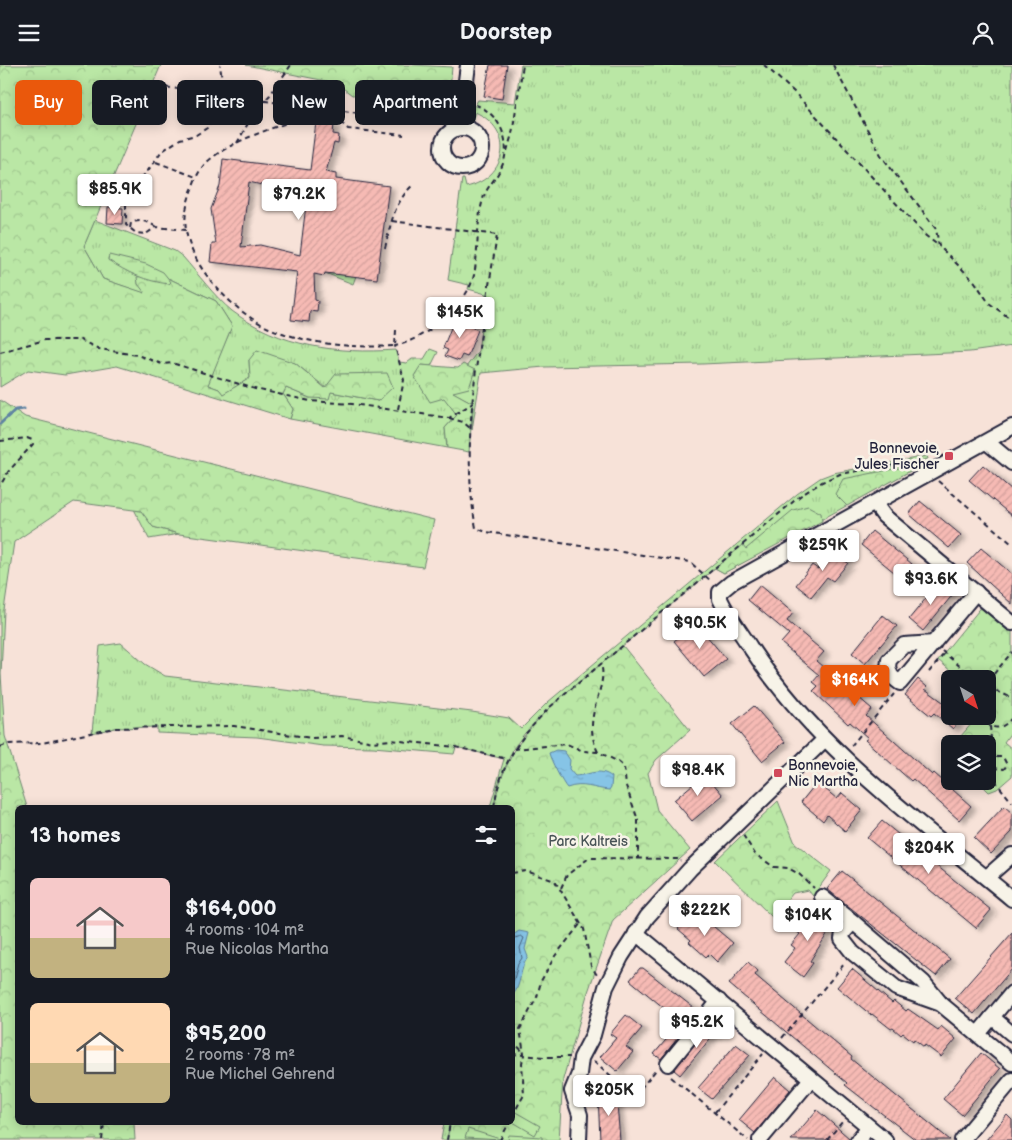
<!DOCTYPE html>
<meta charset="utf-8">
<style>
:root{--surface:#171b24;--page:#20242c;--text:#f1f3f6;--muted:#9ea1a6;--accent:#ea580c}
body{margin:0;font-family:"Balsamiq Sans",sans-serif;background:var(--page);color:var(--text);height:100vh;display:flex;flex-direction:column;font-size:19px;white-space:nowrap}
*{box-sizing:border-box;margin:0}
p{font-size:16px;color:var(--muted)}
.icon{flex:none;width:28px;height:28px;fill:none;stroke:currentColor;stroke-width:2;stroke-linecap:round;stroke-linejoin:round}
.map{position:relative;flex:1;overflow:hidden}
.drawer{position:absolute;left:15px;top:740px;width:500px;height:320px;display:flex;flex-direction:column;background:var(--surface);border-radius:8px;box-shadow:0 2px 12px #0003}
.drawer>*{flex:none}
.top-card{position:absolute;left:15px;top:15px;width:500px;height:45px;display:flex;gap:10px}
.needle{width:32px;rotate:141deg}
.buttons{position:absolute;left:941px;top:605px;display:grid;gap:10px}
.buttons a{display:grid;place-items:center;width:55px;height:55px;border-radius:8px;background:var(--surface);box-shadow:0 2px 12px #0003;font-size:25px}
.price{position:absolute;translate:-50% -42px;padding:0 11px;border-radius:5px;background:#fff;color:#222;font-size:16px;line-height:32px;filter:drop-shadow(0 1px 2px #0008)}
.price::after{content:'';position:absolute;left:50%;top:30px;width:15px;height:11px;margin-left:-8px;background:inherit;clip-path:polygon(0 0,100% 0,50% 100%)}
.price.on{background:var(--accent);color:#fff}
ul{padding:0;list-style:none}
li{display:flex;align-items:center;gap:15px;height:125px;padding:0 15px}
li span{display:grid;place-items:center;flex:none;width:140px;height:100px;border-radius:8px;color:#555}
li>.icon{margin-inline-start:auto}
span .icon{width:60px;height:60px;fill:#fffc;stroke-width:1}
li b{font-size:21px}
h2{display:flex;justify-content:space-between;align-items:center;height:60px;padding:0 15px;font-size:21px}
.pill{padding:0 18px;border-radius:8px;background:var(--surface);box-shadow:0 2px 12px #0003;font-size:18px;line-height:45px}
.pill.on{background:var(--accent);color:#fff}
header{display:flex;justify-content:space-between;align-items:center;height:65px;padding:0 15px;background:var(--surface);font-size:22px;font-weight:700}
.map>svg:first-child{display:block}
</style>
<header><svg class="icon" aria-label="menu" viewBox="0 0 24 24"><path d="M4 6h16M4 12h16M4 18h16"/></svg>Doorstep<svg class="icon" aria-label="person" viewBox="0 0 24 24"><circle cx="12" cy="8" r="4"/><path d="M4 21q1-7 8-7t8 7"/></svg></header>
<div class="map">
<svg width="1012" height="1075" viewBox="0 0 1012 1075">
<defs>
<pattern id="grass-tufts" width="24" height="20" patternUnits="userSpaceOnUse" patternTransform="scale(1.25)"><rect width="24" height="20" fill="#bae7a5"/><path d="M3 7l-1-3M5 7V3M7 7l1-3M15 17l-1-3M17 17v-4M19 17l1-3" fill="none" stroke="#a0c68f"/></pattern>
<pattern id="forest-crowns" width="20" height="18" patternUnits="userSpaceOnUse" patternTransform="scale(1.25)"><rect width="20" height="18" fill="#bae7a5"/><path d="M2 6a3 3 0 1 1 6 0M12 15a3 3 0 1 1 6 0" fill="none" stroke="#a0c68f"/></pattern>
<pattern id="wetland-marsh" width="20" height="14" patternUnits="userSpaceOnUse" patternTransform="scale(1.25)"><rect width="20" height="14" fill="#bae7a5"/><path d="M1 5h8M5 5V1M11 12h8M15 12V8" fill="none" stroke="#a0c68f"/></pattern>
<pattern id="water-ripples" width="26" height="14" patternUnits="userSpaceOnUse" patternTransform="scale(1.25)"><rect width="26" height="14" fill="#86c4e6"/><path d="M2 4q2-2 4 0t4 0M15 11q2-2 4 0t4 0" fill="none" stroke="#73a8c6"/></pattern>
<pattern id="building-hatch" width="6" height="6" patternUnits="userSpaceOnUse" patternTransform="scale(1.25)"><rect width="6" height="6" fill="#f6bab4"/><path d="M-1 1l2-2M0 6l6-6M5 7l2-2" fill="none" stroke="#d3a09c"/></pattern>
<filter id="shadow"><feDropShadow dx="5.5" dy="3" stdDeviation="2.5" flood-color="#0004"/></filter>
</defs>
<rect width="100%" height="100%" fill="#f7e2d8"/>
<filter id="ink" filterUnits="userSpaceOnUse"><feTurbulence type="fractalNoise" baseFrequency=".02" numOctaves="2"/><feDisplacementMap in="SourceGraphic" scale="10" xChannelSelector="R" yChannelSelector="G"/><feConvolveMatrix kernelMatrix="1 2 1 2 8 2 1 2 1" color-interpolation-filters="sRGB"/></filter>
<g filter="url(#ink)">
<g fill="url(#grass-tufts)" stroke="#6e8470">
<path d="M521 0H1012V281L970 287 702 299 544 302 481 308 472 365 473 338 452 327 475 305 466 302 478 286 486 229 468 224 469 220 448 215 462 114H464L466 122C508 113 516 65 475 47L472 57V45L478 35 515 38Z"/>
<path d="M95 155 175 186 183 192C198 209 214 231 232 246 280 282 338 289 396 285L399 297 407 298 412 294H424L430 284 438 287 431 301 421 300 457 350 445 363 447 383 290 354 293 344 283 329 286 323 310 333 331 327 378 336 326 323 295 298 249 295 250 313 223 330 219 324 207 320 232 261 216 236 170 214 156 210 146 229 103 214 84 181Z"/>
<polygon points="325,208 356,211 353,219"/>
<polygon points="927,391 928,394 919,396 919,401 724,508 715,503 550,642 525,668 513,684 497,722 494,742 490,742 504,694 456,682 454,689 373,682 323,681 257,672 157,668 157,662 115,663 92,668 100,581 121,578 145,599 165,611 472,647 509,653 521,664 548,637 797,429 820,413 833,408"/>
<polygon points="134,444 142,446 153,462 179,469 149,474"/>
<polygon points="444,1058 450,1058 447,1075 441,1075"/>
</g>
<g fill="url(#forest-crowns)" stroke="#6e8470">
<polygon points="0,0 161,0 84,181 103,214 145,228 138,219 137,212 155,210 170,214 216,236 232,261 208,320 219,324 223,329 250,313 249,295 257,285 295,298 325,323 336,309 387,308 393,322 378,336 331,327 329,334 310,333 286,323 283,329 293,344 290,354 117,301 65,310 28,305 0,322"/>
<polygon points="246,0 412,0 452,2 450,24 352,30 336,18"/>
<polygon points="463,299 475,305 469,323 453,327 473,338 469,387 447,383 445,363 457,350 444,333 430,337 414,311 421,300 458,303"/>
<polygon points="0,335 25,352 434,455 423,502 179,469 153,462 141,446 74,437 14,477 4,545 1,609 5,671 27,742 18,742 18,1058 134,1058 135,1075 0,1075"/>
<polygon points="919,399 919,401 847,441 835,429 843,414"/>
<polygon points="808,441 821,448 822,456 724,508 715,503 743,480 746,484 793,445"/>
<polygon points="983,540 1012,565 1012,666 1004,677 1012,684 1012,711 997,724 989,727 978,716 988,716 988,679 954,679 973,657 967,651 988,651 988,614 960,614 938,595"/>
<path d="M623 581 690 665 656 695 648 708 657 745 690 785 613 855 587 930 563 1014 559 1075H447L450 1058H512V742H494C507 664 566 629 623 581Z"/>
<polygon points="778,736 795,778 831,806 813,831 808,825 793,828 773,853 715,796"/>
</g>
<path fill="url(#wetland-marsh)" stroke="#6e8470" d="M109 190 146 199 163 207 171 217 169 219C145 216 128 208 108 195Z"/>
<g fill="#bae7a5" stroke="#6e8470">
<polygon points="512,1045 540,1061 535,1070 513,1057"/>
<polygon points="468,1064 503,1075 465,1073"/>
<polygon points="509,1070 542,1072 542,1075 508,1075"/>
</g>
<g fill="url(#water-ripples)" stroke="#5e83a2">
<path d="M556 685 564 686 570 695 569 704 575 711C590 710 599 702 612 712L611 722 609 725C594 724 583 717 567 723 563 719 550 694 549 688Z"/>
<path d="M519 866 529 868 525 884 528 892C519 904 522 919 513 930V870Z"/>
</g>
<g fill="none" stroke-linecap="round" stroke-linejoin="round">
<polyline stroke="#4a637f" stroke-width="1" points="512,874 521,871 524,873 520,883 522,893 518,899 512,922"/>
<polyline stroke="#5e83a2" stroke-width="3" points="0,359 15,345 24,344"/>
</g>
<g fill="url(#building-hatch)" stroke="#22223b" fill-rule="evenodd" filter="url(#shadow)">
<polygon points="490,0 507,0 502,34 484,31"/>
<path d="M316 57 334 59 333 69 339 70 338 79 334 78 326 107 336 109V114L389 121 377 214 325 208 324 211 314 209 315 235 318 236 317 247 310 246 309 257 291 255 297 207 210 197 212 179H216L211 144 220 121 223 94 310 105ZM249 117 283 125 308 123 300 190 260 180 241 182Z"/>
<polygon points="108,142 123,143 122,159 107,158"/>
<polygon points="462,251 476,257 473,263 478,265 467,292 462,290 459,296 445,291 448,285 443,283 454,255 459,257"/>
<polygon points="983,400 1012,425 1012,451 969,415"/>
<polygon points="920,436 961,470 949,483 909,449"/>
<polygon points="872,466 912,499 900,512 861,480"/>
<polygon points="836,481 848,491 844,495 848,498 833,516 827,512 811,532 796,520 812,500 818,504"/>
<polygon points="981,483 1012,509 1012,539 967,498"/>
<polygon points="940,516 954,528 923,566 909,554"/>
<polygon points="760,520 793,548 787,556 824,587 816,596 872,644 866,651 932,710 934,708 971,741 959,755 913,714 911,716 865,675 868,673 850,657 848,659 813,626 818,621 813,617 819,610 781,578 789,569 748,535"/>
<polygon points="883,550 897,561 865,599 852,588"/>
<polygon points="696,558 726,594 704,612 674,576"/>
<polygon points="918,614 927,622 925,624 950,642 950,651 963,651 953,664 934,648 931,651 905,630"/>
<polygon points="754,641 785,677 762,696 732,659"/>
<polygon points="705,709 723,730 692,756 674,735"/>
<polygon points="817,717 837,734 842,728 862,745 845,766 827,750 823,756 801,737"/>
<polygon points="1004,741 1012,748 1012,767 991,789 974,773"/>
<polygon points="882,756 991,845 976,863 867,773"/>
<polygon points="842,806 950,894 936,911 827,824"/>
<polygon points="814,844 833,860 810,896 813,898 803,912 784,897 795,883 791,880 800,869 796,866"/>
<polygon points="694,845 733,878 717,897 709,889 706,892 689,877 691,875 678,864"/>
<polygon points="1012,868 1012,904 974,949 955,933"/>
<polygon points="748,897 758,906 755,910 852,992 851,994 950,1075 916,1075 845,1020 847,1018 729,919"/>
<polygon points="640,903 643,903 699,947 661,994 654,989 681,957 630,915"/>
<polygon points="852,904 892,938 894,936 906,946 908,944 938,965 941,961 956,974 941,992 925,980 924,982 914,974 913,976 903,968 901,970 893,963 891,964 872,949 871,950 837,922"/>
<polygon points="626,950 642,963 626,982 633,987 617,1006 600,992 616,973 610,969"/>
<polygon points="712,958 719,963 680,1010 674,1005"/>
<polygon points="736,979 750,990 712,1034 698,1023"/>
<polygon points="981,988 1000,1004 962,1050 943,1034"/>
<polygon points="775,1012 790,1025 755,1068 739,1055"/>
<polygon points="616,1027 620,1075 600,1075 598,1029"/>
<polygon points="817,1045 849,1073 849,1075 791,1075"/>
<polygon points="1007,1050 1012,1055 1012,1075 986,1075"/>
</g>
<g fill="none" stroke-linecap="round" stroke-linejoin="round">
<g stroke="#22223b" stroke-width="18">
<g id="minor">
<circle cx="462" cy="83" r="20"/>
<polyline points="460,63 468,0"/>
<path d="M1012 362 732 517 720 527V534C728 551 740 566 750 582 818 685 918 756 1012 834"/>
<polyline points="988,378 1012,398"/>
<polyline points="875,439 884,451 1012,558"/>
<polyline points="934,578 904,580 889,595 888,602 891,611 900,618 976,527"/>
<polyline points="987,812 1012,790"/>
<polyline points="822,832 853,857 843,868 842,874 853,888 896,923 941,939 1012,998"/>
<polyline points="853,857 923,917 941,939"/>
<polyline points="636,868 885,1075"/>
<polyline points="992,952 1012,969"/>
<polyline points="978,969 1012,928"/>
<polyline points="668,999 719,936"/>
<polyline points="579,1075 580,1050 572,1026 579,1009 581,993 593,970 606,922 621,892 647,852 690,804 824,675"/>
<polyline points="760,1075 811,1014"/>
<polyline points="858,1075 869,1062"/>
<polyline points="962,1075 1012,1015"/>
</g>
</g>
<g stroke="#22223b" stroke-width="2" stroke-dasharray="5 4" stroke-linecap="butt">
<polyline points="764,0 794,27 926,171 939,181"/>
<polyline points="833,0 881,90 936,164 939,181 975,217 989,238 1012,255"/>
<polyline points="157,21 324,44"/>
<polyline points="335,45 359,48 383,38 453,30"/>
<polyline points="237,78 255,46 270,30 291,0"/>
<polyline points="507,86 512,69 523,0"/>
<polyline points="156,97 196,112"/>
<path d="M392 156 497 170C483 265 458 369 476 463L486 467 690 497 712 517"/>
<path d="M130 163 131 158C140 154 148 156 156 162"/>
<polyline points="186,165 156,162 146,169 136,168 126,160 126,138 131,124 147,107 161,87 180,74 196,70 207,63 216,53 224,31 220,0"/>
<path d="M385 183C391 158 394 137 414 119"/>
<path d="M396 265 395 281C352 283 310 280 269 263 235 248 191 203 186 165 184 151 187 137 192 124 195 114 199 105 206 98 231 73 293 57 327 44L335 45 336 53 348 64 404 70"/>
<polyline points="0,287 45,275 80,275 99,284 137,290 162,299 172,298 255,324 310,336 352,339 449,353 473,338"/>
<path d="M398 344 404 315 395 281C425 274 467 241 474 210 479 185 476 158 483 134 486 123 495 115 500 105 514 81 501 49 476 40"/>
<polyline points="449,353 463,357 471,364"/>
<polyline points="0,376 27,373 32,375 33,379 8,407 0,421"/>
<polyline points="938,416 1012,479"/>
<polyline points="942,586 975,614"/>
<polyline points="929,607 945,588"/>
<polyline points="988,616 1012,587"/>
<polyline points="988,624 990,623 1012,633"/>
<path d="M979 651C993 664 998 668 1012 653"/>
<polyline points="990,661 994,712 998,720 1012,737"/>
<polyline points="851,681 894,629"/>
<polyline points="0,682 9,679 42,678 115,663 234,661 312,673 342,671 373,677 391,675 455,682 507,694"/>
<polyline points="514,684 567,679 583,686 598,687 617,696 624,702 626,721 638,755 638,793"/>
<path d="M598 687C580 651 609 624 601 599"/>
<polyline points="993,703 1004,704 1007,700 1003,692 993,692"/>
<path d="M494 742C501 697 519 674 550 642L800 431 822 417 840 409 919 396 923 398"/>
<polyline points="743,770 755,789 774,802 788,803 799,809 814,823"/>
<polyline points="512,808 526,806 555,816 584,864 591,901 597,910"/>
<polyline points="561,823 567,810 589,793 680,794 681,796"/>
<polyline points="782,973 845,898"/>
<polyline points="512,975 523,987"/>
<polyline points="512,989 543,992 570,992"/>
<polyline points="594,996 634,1031 656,1005"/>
<polyline points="671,1012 748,1075"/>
<polyline points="715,1047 763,989"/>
<polyline points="512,1051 524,1030 522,998 524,989 520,964 537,932 541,916 555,891 581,858"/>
<polyline points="102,1075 104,1058"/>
<polyline points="447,1075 450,1058"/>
<polyline points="500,1075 509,1058"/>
<polyline points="827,1075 843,1056"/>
</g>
<use href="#minor" stroke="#f7f3e8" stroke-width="14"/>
</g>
</g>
<g fill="#d1495b" stroke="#f7f3e8" stroke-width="2">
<rect x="944" y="386" width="10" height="10" rx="2.5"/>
<rect x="773" y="703" width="10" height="10" rx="2.5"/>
</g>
<g text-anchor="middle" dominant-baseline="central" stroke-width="5" stroke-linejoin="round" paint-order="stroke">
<g font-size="14" fill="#22223b" stroke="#f7f3e8" text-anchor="end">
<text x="939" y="383">Bonnevoie,<tspan x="939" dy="16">Jules Fischer</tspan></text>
<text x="788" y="700" text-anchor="start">Bonnevoie,<tspan x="788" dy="16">Nic Martha</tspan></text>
</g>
<g font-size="14" fill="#485356" stroke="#f7f3e8">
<text x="588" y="776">Parc Kaltreis</text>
</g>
</g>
</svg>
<div class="buttons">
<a><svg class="needle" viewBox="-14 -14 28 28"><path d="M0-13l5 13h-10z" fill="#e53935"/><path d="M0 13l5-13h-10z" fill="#9ea1a6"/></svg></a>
<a><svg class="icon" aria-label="layers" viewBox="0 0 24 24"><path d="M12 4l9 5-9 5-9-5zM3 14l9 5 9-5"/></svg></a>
</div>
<b class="price" style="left:115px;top:151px">$85.9K</b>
<b class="price" style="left:299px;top:156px">$79.2K</b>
<b class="price" style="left:460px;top:274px">$145K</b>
<b class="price" style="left:823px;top:507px">$259K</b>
<b class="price" style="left:931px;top:541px">$93.6K</b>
<b class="price" style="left:700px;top:585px">$90.5K</b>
<b class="price on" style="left:855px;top:642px">$164K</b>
<b class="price" style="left:698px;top:732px">$98.4K</b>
<b class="price" style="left:929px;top:810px">$204K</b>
<b class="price" style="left:705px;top:872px">$222K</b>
<b class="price" style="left:808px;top:877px">$104K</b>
<b class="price" style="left:697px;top:984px">$95.2K</b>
<b class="price" style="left:609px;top:1052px">$205K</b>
<div class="top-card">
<a class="pill on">Buy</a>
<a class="pill">Rent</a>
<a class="pill">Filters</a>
<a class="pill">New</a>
<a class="pill">Apartment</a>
</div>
<section class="drawer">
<h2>13 homes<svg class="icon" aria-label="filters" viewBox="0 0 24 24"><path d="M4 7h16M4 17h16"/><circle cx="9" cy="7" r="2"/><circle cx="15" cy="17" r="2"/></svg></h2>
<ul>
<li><span style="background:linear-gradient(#f6c9c9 60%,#c2b280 0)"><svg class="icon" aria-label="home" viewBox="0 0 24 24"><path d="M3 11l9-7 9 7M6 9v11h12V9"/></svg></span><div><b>$164,000</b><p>4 rooms · 104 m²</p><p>Rue Nicolas Martha</p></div></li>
<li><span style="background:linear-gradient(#ffd9b3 60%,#c2b280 0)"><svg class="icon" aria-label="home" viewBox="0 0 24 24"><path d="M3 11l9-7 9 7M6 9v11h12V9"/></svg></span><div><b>$95,200</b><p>2 rooms · 78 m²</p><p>Rue Michel Gehrend</p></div></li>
</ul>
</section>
</div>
